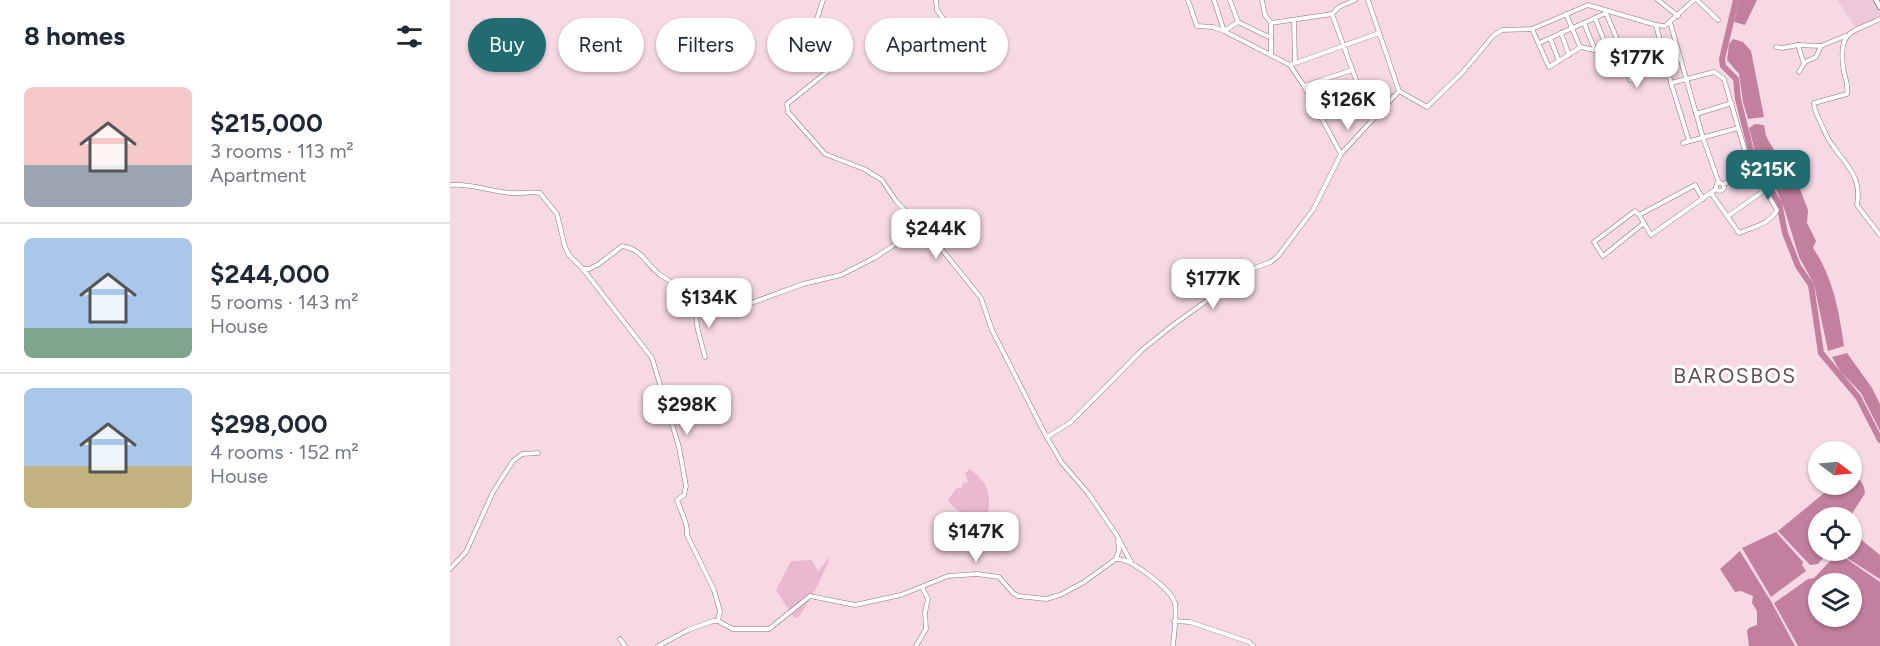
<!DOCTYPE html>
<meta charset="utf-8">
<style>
:root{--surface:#fff;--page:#f6f6f7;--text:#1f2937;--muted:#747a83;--line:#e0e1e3;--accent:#206c71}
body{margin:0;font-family:Figtree,sans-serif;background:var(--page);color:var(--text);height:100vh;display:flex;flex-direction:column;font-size:22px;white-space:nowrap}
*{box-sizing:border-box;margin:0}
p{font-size:20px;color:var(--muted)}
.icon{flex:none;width:33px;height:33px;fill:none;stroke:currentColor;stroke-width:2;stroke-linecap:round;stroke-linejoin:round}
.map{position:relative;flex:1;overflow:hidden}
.side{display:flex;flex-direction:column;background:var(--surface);width:450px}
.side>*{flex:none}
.top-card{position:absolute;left:18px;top:18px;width:570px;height:54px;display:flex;gap:12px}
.needle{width:39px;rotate:106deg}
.tools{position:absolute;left:1358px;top:441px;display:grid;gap:12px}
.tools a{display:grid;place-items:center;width:54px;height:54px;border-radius:50%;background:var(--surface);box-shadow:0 2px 4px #0004;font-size:30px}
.price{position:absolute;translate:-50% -51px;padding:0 14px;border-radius:12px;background:#fff;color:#222;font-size:20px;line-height:39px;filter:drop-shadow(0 2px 3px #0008)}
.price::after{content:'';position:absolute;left:50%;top:36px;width:18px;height:14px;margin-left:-9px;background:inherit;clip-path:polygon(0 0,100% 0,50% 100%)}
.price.selected{background:var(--accent);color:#fff}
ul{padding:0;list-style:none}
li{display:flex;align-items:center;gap:18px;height:150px;padding:0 24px}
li+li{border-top:2px solid var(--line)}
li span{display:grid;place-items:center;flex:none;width:168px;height:120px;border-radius:9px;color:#555}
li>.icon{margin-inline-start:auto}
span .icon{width:72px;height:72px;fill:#fffc;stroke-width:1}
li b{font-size:26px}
h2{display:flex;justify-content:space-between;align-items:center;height:72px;padding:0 24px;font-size:26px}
.chip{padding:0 21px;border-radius:27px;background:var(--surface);box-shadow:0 2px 4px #0004;font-size:21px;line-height:54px}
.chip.selected{background:var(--accent);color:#fff}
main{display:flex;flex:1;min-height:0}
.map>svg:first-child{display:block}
</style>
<main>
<section class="side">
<h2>8 homes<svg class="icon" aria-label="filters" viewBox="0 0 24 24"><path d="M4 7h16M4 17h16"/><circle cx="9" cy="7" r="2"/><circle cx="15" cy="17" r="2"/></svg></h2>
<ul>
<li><span style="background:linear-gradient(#f6c9c9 65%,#9aa5b1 0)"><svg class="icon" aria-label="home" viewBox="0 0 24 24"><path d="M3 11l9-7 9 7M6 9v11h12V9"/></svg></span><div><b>$215,000</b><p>3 rooms · 113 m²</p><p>Apartment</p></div></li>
<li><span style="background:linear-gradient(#a9c7e8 75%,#7fa58c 0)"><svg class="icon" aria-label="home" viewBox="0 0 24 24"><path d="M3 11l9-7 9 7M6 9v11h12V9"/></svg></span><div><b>$244,000</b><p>5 rooms · 143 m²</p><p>House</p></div></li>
<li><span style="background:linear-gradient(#a9c7e8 65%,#c2b280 0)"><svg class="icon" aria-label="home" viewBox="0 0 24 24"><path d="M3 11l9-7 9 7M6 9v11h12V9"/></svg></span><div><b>$298,000</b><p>4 rooms · 152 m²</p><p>House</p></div></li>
</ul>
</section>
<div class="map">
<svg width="1430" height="646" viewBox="0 0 1430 646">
<rect width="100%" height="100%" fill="#f7d9e6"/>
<polygon fill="#edc8d8" points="1387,0 1423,0 1430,12 1430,17 1406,28"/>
<g fill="#ebb9cf">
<path d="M520 469C536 481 542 493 538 512L529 518C516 514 505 512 498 500L507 487 511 489 513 483 518 482 515 473Z"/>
<polygon points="381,556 368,585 349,617 344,618 326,590 341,561 362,560 368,571"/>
</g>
<g fill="#c27f9e" fill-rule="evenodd">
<polygon points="1289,0 1307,0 1295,25 1284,22"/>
<polygon points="1283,39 1293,42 1301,51 1314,117 1298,119 1293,102 1289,74 1277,60 1279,44"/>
<path d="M1305 124 1314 125 1316 136 1324 150 1333 160 1350 189 1358 210 1357 223 1366 241 1363 248C1383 277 1389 311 1394 346L1378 351 1364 284 1349 257 1335 211 1325 186 1310 172 1299 128Z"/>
<polygon points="1397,353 1422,388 1430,404 1430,431 1411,393 1390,371 1382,357"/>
<path d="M1401 475C1410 478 1414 483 1415 493L1400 517 1368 518V550L1376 551 1373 555 1374 557 1368 564 1360 565 1328 531 1384 485 1401 484Z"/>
<polygon points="1326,532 1353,562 1352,565 1356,571 1321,597 1292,548"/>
<polygon points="1403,533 1430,555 1430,579 1386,551 1401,550 1401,535"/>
<polygon points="1290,551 1322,603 1345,646 1299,646 1297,631 1299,628 1307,625 1307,611 1302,603 1303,596 1291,591 1285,592 1270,569"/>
<path d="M1388 553 1430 582V646H1348L1324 603 1358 579 1364 578ZM1368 584H1401V616H1368Z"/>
</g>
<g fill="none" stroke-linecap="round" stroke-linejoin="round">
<polyline stroke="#c27f9e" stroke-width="6" points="1286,0 1272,59 1273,66 1286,79 1288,99 1307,175 1321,190 1329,203 1335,233 1348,266 1361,285 1371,353 1408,397 1430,440"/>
<g stroke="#8d727e" stroke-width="5">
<g id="street">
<polyline points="373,0 364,28 381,62 378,71 337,104 338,112 375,154 414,169 432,180 446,201 489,246 531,298 542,330 595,434 612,463 638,493 666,534 681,562"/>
<polyline points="486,0 487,10 497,24"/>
<polyline points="738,0 747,26 763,27 774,31 788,22"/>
<polyline points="764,0 774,31 840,65 854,86"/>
<polyline points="780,0 788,22 821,38"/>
<polyline points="812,0 815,15 821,23 821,55"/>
<polyline points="905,0 889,7 882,14 921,121"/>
<polyline points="1208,0 1228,16"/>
<polyline points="1247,0 1268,20"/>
<polyline points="1116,14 1130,47"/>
<polyline points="1145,18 1157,48"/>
<path d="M1430 19C1401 33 1389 30 1393 66 1394 78 1399 82 1397 94L1364 103C1364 110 1367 115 1370 121 1374 129 1377 139 1383 146 1397 166 1412 177 1407 205L1430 235"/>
<polyline points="844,20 845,63"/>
<polyline points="1220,22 1253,138 1269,183"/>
<polyline points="821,23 882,14"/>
<polyline points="1134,23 1145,50"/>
<polyline points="1206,25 1221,83"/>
<polyline points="1082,29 1099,67 1131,47 1148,51 1170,44"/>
<polyline points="1111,33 1119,55"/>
<polyline points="1100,38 1109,61"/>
<polyline points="1089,43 1156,13 1170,46 1180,80 1217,67"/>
<polyline points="1348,45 1354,64"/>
<polyline points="1326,47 1332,48 1348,45 1371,46 1395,36"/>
<polyline points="1172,54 1207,40"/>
<polyline points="840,65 929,33"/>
<polyline points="1176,66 1213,53"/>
<polyline points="1349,72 1355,62 1366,57 1371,46"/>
<polyline points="949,91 977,107 1012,73 1043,36 1052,30 1082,29 1138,5 1206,25 1215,26 1244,0"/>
<polyline points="1246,114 1282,103"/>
<polyline points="1239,141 1221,83 1264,72 1274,79 1302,175 1315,190 1278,216"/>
<polyline points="1233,143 1288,128"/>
<polyline points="891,154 854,86 902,70"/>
<circle cx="1270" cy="187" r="4"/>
<polyline points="1273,184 1302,175"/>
<path d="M0 185C21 183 41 192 62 193 72 194 81 191 90 193L107 214 115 247 119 255 133 269H139L149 264 172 246C195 250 195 265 212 276 231 289 252 300 273 309L282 310 353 284 391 275 424 258 472 227"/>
<path d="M1261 193 1289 233C1303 227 1320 224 1327 210L1315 190"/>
<polyline points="1253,199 1245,185 1189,215 1201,235 1266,189"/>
<polyline points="1189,215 1185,211 1144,242 1153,256 1194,223"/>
<path d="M133 269 202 358 229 447 236 486 234 495 227 500C231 512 238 523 237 535L264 590 270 611 268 621"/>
<path d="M251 298C240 314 251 340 255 357"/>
<polyline points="597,437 621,422 692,350 723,325 762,297 783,276 821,262 828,256 863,210 891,154 949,91 918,0"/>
<polyline points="666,559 669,550 668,541"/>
<polyline points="0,569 16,552 43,492 63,461 72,454 88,453"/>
<polyline points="724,621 740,622 799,642 803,646"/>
<polyline points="170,639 175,646"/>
<path d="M208 646 238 630 263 621H268L283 629H319L360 596 405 605 451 595 498 576 527 574 549 577 563 593 568 596 596 599 610 595 634 582 666 559C681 558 721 589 725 603 727 616 724 633 723 646"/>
<polyline points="466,646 476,629 475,612 478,599 472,587"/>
</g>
</g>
<g stroke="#8d727e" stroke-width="6">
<polyline id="secondary" points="1426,0 1430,7"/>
</g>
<use href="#street" stroke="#fff" stroke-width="4"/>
<use href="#secondary" stroke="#fff" stroke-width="4.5"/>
</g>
<g text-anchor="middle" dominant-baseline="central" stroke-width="6" stroke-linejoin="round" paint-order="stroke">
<g font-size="21" letter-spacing="1.5" fill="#674e59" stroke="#fff">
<text x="1285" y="375">BAROSBOS</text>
</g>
</g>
</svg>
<div class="tools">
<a><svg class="needle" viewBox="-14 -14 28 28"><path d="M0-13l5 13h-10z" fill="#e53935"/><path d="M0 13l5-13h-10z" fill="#747a83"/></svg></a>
<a><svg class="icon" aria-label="locate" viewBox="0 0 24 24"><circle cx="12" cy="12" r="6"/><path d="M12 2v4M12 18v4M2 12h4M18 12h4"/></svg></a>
<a><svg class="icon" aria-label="layers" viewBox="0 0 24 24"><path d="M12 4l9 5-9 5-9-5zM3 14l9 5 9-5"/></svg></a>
</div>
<b class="price" style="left:1187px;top:89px">$177K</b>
<b class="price" style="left:898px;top:131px">$126K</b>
<b class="price selected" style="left:1318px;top:201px">$215K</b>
<b class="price" style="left:486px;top:260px">$244K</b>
<b class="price" style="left:763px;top:310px">$177K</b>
<b class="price" style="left:259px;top:329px">$134K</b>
<b class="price" style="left:237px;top:436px">$298K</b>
<b class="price" style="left:526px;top:563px">$147K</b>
<div class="top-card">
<a class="chip selected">Buy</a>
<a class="chip">Rent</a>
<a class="chip">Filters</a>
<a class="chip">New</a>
<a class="chip">Apartment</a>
</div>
</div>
</main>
